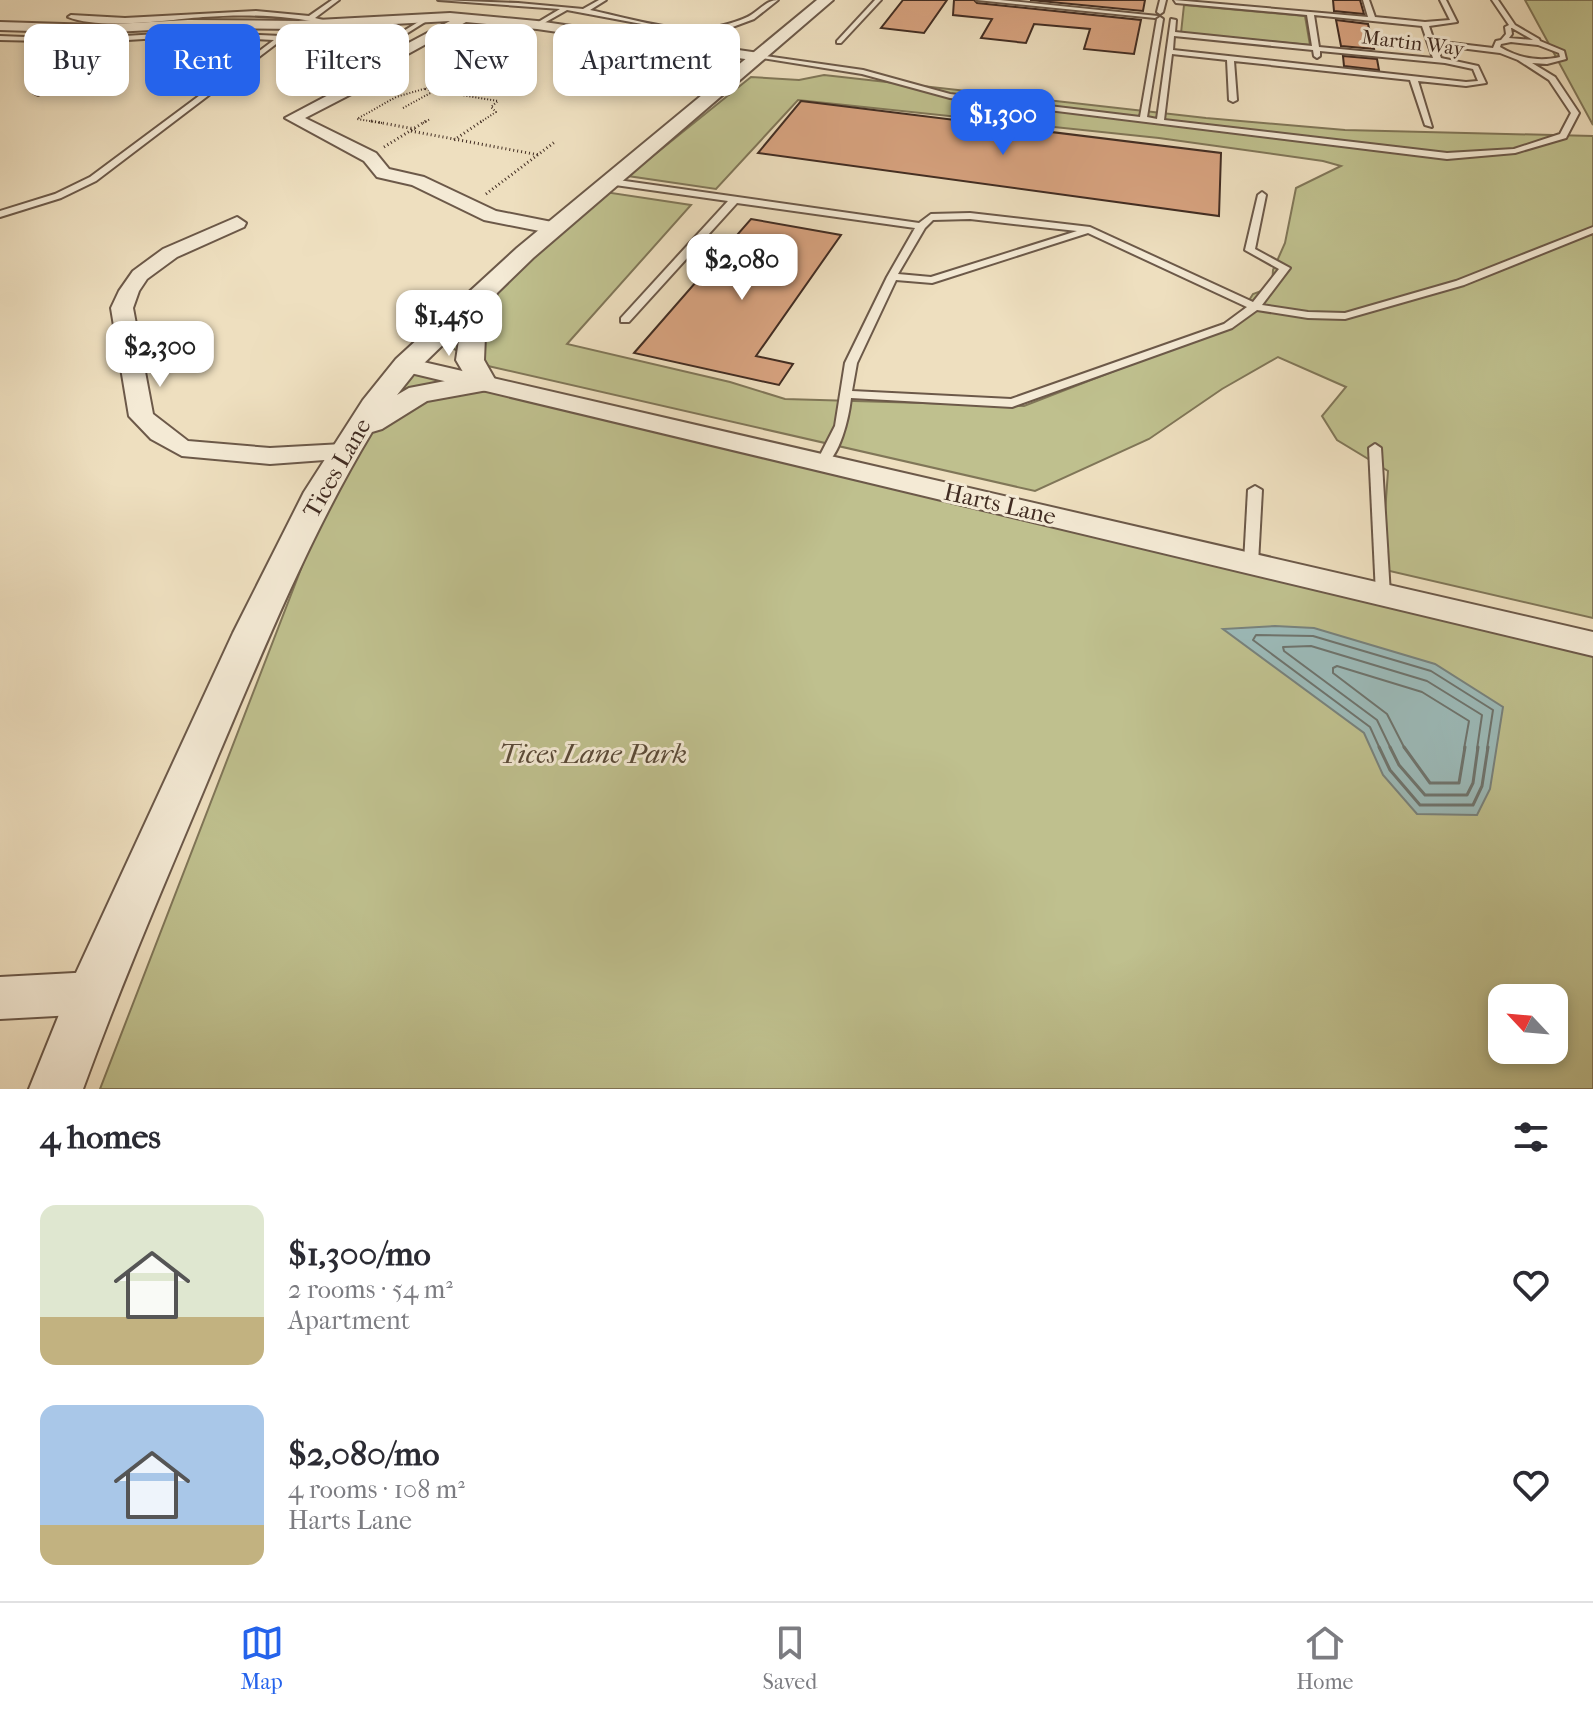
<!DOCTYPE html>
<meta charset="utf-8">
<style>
:root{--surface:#fff;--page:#f7f7f7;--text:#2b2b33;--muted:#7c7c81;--line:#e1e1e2;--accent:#2563eb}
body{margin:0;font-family:"IM FELL French Canon",serif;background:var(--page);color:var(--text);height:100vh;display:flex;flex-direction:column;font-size:30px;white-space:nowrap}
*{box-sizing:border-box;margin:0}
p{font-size:26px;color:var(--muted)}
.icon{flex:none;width:44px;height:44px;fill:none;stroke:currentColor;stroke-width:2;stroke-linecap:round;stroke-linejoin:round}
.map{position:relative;height:1089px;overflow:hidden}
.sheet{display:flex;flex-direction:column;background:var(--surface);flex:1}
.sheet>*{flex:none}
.banner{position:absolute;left:24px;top:24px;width:800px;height:72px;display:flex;gap:16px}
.needle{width:52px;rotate:296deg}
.tools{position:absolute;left:1488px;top:984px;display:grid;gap:16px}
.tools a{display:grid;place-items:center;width:80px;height:80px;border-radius:16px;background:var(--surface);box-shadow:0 4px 12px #0003;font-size:40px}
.price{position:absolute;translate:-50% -68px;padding:0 18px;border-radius:16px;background:#fff;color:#222;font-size:26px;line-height:52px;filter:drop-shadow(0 2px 4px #0008)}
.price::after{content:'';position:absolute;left:50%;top:48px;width:24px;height:18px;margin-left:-12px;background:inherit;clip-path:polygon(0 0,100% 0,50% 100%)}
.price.current{background:var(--accent);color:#fff}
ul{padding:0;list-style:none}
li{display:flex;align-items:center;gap:24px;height:200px;padding:0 40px}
li span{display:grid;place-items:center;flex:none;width:224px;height:160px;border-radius:16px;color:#555}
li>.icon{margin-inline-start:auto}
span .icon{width:96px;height:96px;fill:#fffc;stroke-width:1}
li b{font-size:34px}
h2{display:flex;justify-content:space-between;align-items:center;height:96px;padding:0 40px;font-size:34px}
.tag{padding:0 28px;border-radius:16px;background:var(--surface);box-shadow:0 4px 12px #0003;font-size:28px;line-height:72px}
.tag.current{background:var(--accent);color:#fff}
.menu{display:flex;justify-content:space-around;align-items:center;height:112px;border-top:2px solid var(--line);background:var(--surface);font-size:22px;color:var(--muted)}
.menu a{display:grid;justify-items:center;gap:4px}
.menu .current{color:var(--accent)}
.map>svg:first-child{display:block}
</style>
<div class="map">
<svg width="1593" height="1089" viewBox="0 0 1593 1089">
<rect width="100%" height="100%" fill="#eedfbf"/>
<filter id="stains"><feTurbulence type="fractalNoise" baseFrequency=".0025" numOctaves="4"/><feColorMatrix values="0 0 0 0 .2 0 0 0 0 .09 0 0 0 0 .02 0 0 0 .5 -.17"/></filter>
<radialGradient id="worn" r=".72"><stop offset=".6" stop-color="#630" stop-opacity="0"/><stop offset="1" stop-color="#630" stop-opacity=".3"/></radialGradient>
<g fill="#bfc08e" stroke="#807658" stroke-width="2" fill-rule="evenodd">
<polygon points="1525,0 1593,0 1593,125"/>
<polygon points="1184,5 1305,16 1310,45 1181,33"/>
<polygon points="824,75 1206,118 1345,130 1593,136 1593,618 1381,569 1388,471 1337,440 1322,416 1346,387 1278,357 1222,389 1149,439 1035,491 488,366 438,341 605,192 691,205 567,344 730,382 785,399 1024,406 1233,325 1253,294 1272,287 1273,270 1285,243 1296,188 1341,166 1323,161 1159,138 798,100 716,189 628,176 751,77 799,80"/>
<path d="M406 365 1593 644V1089H100L338 473ZM1502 998H1554V1050H1502Z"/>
</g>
<polygon fill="#9cbbba" stroke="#78827d" stroke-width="2" points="1275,626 1314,628 1435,664 1503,707 1490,789 1477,815 1417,814 1383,775 1364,733 1223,629"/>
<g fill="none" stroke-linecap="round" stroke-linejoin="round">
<g stroke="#6e746e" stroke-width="2">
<polyline points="1380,749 1370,727 1253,640 1256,635 1313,636 1431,671 1493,710 1487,749"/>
<polyline points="1391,749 1377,720 1284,651 1283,647 1311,646 1427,681 1482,715 1477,749"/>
<polyline points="1405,749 1387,714 1333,673 1333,668 1337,666 1422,692 1469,721 1464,749"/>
</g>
<g stroke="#6e746e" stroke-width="3">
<polyline points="1379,747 1390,770 1420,805 1473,805 1482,786 1488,747"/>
<polyline points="1390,747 1399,765 1425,795 1467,795 1473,783 1478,747"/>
<polyline points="1404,747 1430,783 1459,783 1465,747"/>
</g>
</g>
<g fill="#d8a380" stroke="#412c22" stroke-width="2">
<polygon points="903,0 947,0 924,33 881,28"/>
<polygon points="954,0 974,0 977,3 1141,20 1134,54 1084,49 1090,29 1034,24 1026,43 981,38 992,19 953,15"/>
<polygon points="1030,0 1145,0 1143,11"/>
<polygon points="1333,0 1360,0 1364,14 1334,11"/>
<polygon points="1336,20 1368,24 1374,49 1341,46"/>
<polygon points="1343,56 1377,59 1379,70 1344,66"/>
<polygon points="801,101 1221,153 1219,216 758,153"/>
<polygon points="751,219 841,235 756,356 793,364 779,385 634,353"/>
</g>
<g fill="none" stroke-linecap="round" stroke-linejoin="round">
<g stroke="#6c5949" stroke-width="4">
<g id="service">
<path d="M332 0H339L315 18 331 22V32L389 40 428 16 433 17 390 44 326 35V24C285 15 245 14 203 17 167 20 100 30 68 17L71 15 125 18 256 11 309 16Z"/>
<path d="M438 0 518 3 583 9 599 0H606L590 10C633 19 684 37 728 24 735 22 745 19 751 15 761 9 767 0 778 0L754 19 727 29 701 32 674 30 567 10 537 27 535 24 560 9Z"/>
<polygon points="875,0 881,0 841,43 837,43 837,41"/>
<polygon points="977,0 1000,0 1158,16 1155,18"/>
<polygon points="1160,0 1166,0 1163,12 1160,14 1157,12"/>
<path d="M1174 0 1368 17 1363 0H1369L1375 17 1425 22 1450 20 1440 0H1446L1457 22 1429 26 1434 41 1493 48 1496 41 1501 40 1506 34 1505 27 1509 25 1492 0H1498L1515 25 1539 39 1540 41 1564 51 1566 59 1547 64 1532 63 1555 77 1579 113 1566 138 1515 153 1447 159 950 98 862 74 756 57 759 55 863 70 950 94 1140 117 1157 19 1160 17 1163 19 1147 117 1157 119 1171 19 1176 20 1175 32 1312 46 1307 15 1176 3ZM1314 15 1422 26 1433 58 1319 47ZM1511 28H1512L1533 40 1509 38 1512 34ZM1174 36 1313 50 1314 56 1317 58 1320 56V51L1445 63 1473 69 1478 81 1466 82 1173 50ZM1511 42 1538 45 1559 53 1560 57C1539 62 1518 58 1500 47L1501 44ZM1436 45 1500 53 1518 60 1549 80 1571 113 1560 134 1514 149 1447 153 1164 120 1172 54 1227 60 1229 100 1233 102 1237 100 1234 61 1410 80 1425 125 1432 127 1418 81 1466 86 1486 83 1478 66 1441 58Z"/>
<polygon points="191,32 281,36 284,38 96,181 61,198 0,217 0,211 55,194 90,177 274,40 191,36 96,42 77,58 42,68 42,93 38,95 34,93 36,66 73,56 88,42 0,40 0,36 75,39"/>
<polygon points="616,35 619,37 611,45 693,57 717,49 720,51 693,61 604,47 604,45"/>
<path d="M611 179 919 223 931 214 970 213 1090 227 1253 302 1279 269 1245 250 1258 195 1262 192 1266 195 1255 249 1290 268 1262 305 1308 312 1345 313 1456 281 1593 227V233L1464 285 1345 319 1308 318 1257 310 1232 328 1012 407 851 398C849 417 840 458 822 467L816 463 835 426 845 363 887 277 915 228 737 203 629 322H621V318L728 201 608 184 607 182ZM970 219 1077 231 931 277 898 274 925 228 933 220ZM1088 233 1247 307 1224 324 1011 399 852 391 857 363 896 280 932 283Z"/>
<polygon points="1375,444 1381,448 1390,594 1388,598 1378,598 1376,594 1369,448"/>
<polygon points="1255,486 1262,490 1258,563 1251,568 1244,563 1248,490"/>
</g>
</g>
<g stroke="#6c5949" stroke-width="4">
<g id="minor">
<polygon points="450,13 537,21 759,53 766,57 759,61 537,29 466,22 377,71 363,88 305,118 376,153 389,169 424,177 496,211 562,224 564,228 555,234 484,220 412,185 377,177 364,161 285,118 353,82 367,65 450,21 298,29 188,28 96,33 0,30 0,22 96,25 188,20 298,21"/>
<polygon points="237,217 246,223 244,227 177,257 147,279 139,291 133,308 153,414 188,441 270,448 343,444 352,446 356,452 352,458 270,464 182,456 151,439 129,416 111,308 119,291 133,271 163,249"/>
<polygon points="406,358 1593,632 1593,656 398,370 395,365 398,360"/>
<polygon points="93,972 108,978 114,993 108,1008 93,1014 0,1019 0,977"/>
</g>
</g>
<g stroke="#6c5949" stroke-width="4">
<path id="tertiary" d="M817 0H833L533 258 497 293 485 336 484 360 497 383 493 389 427 401 382 429 372 432C310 535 265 646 218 756 172 867 124 976 83 1089H29L75 975 233 633 304 492 363 400 396 359 517 248ZM461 327 456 360 466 377 409 388 397 395 416 371Z"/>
</g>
<g stroke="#412c22" stroke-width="2" stroke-dasharray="1 2" stroke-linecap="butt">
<polyline points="501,75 515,66"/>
<polyline points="631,87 658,67"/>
<polyline points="425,89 498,101 491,107 496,112 479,123"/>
<polyline points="403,108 434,91"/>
<path d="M382 123 357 119 396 97 434 86 431 82C454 53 487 61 520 66"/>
<polyline points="423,123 430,119"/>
</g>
<g stroke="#412c22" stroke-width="3" stroke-dasharray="1 3" stroke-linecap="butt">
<polyline points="371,121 415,129"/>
<polyline points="411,131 539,155"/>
<polyline points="454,140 482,121"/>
<polyline points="384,147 426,121"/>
<polyline points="486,194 556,141"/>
</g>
<use href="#service" fill="#f4ead5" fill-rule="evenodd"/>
<use href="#minor" fill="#f4ead5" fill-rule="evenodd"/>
<use href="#tertiary" fill="#f4ead5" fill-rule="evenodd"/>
</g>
<g text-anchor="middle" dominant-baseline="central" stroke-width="6" stroke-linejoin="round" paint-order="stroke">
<g font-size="20" fill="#412c22" stroke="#f4ead5">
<text transform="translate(1413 43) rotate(7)">Martin Way</text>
</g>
<g font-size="24" fill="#412c22" stroke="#f4ead5">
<text transform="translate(337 468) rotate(-60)">Tices Lane</text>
<text transform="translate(1000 504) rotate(13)">Harts Lane</text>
</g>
<g font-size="28" font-style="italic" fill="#5a4a38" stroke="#f4ead5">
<text x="593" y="753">Tices Lane Park</text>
</g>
</g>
<rect width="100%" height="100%" filter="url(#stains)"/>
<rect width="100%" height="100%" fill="url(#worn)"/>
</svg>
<div class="tools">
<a><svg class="needle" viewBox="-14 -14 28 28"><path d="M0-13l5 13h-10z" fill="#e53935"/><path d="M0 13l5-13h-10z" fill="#7c7c81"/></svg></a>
</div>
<b class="price current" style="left:1003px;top:157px">$1,300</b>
<b class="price" style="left:742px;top:302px">$2,080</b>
<b class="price" style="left:449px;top:358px">$1,450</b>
<b class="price" style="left:160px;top:389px">$2,300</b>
<div class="banner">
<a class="tag">Buy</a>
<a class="tag current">Rent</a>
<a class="tag">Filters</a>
<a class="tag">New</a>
<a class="tag">Apartment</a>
</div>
</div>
<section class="sheet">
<h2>4 homes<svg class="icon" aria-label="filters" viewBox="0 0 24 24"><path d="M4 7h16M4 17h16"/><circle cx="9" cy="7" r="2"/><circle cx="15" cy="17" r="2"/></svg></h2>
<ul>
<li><span style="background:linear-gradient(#dfe7d0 70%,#c2b280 0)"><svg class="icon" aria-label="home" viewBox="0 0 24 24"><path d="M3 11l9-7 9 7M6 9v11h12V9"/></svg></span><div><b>$1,300/mo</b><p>2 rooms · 54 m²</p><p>Apartment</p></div><svg class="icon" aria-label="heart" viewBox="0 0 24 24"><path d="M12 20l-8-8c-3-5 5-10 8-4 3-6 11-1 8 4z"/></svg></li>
<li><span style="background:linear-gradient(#a9c7e8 75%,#c2b280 0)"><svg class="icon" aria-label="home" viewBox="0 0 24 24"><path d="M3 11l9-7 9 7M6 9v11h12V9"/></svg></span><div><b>$2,080/mo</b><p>4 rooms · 108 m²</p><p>Harts Lane</p></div><svg class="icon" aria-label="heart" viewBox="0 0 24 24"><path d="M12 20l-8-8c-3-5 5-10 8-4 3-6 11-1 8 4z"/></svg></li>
</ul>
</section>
<nav class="menu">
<a class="current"><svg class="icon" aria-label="map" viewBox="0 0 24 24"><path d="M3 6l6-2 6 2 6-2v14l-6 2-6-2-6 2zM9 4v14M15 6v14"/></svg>Map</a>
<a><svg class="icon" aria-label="saved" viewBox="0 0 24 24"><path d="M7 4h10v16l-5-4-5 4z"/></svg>Saved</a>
<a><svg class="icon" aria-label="home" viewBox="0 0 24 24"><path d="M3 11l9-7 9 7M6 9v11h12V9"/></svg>Home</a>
</nav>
